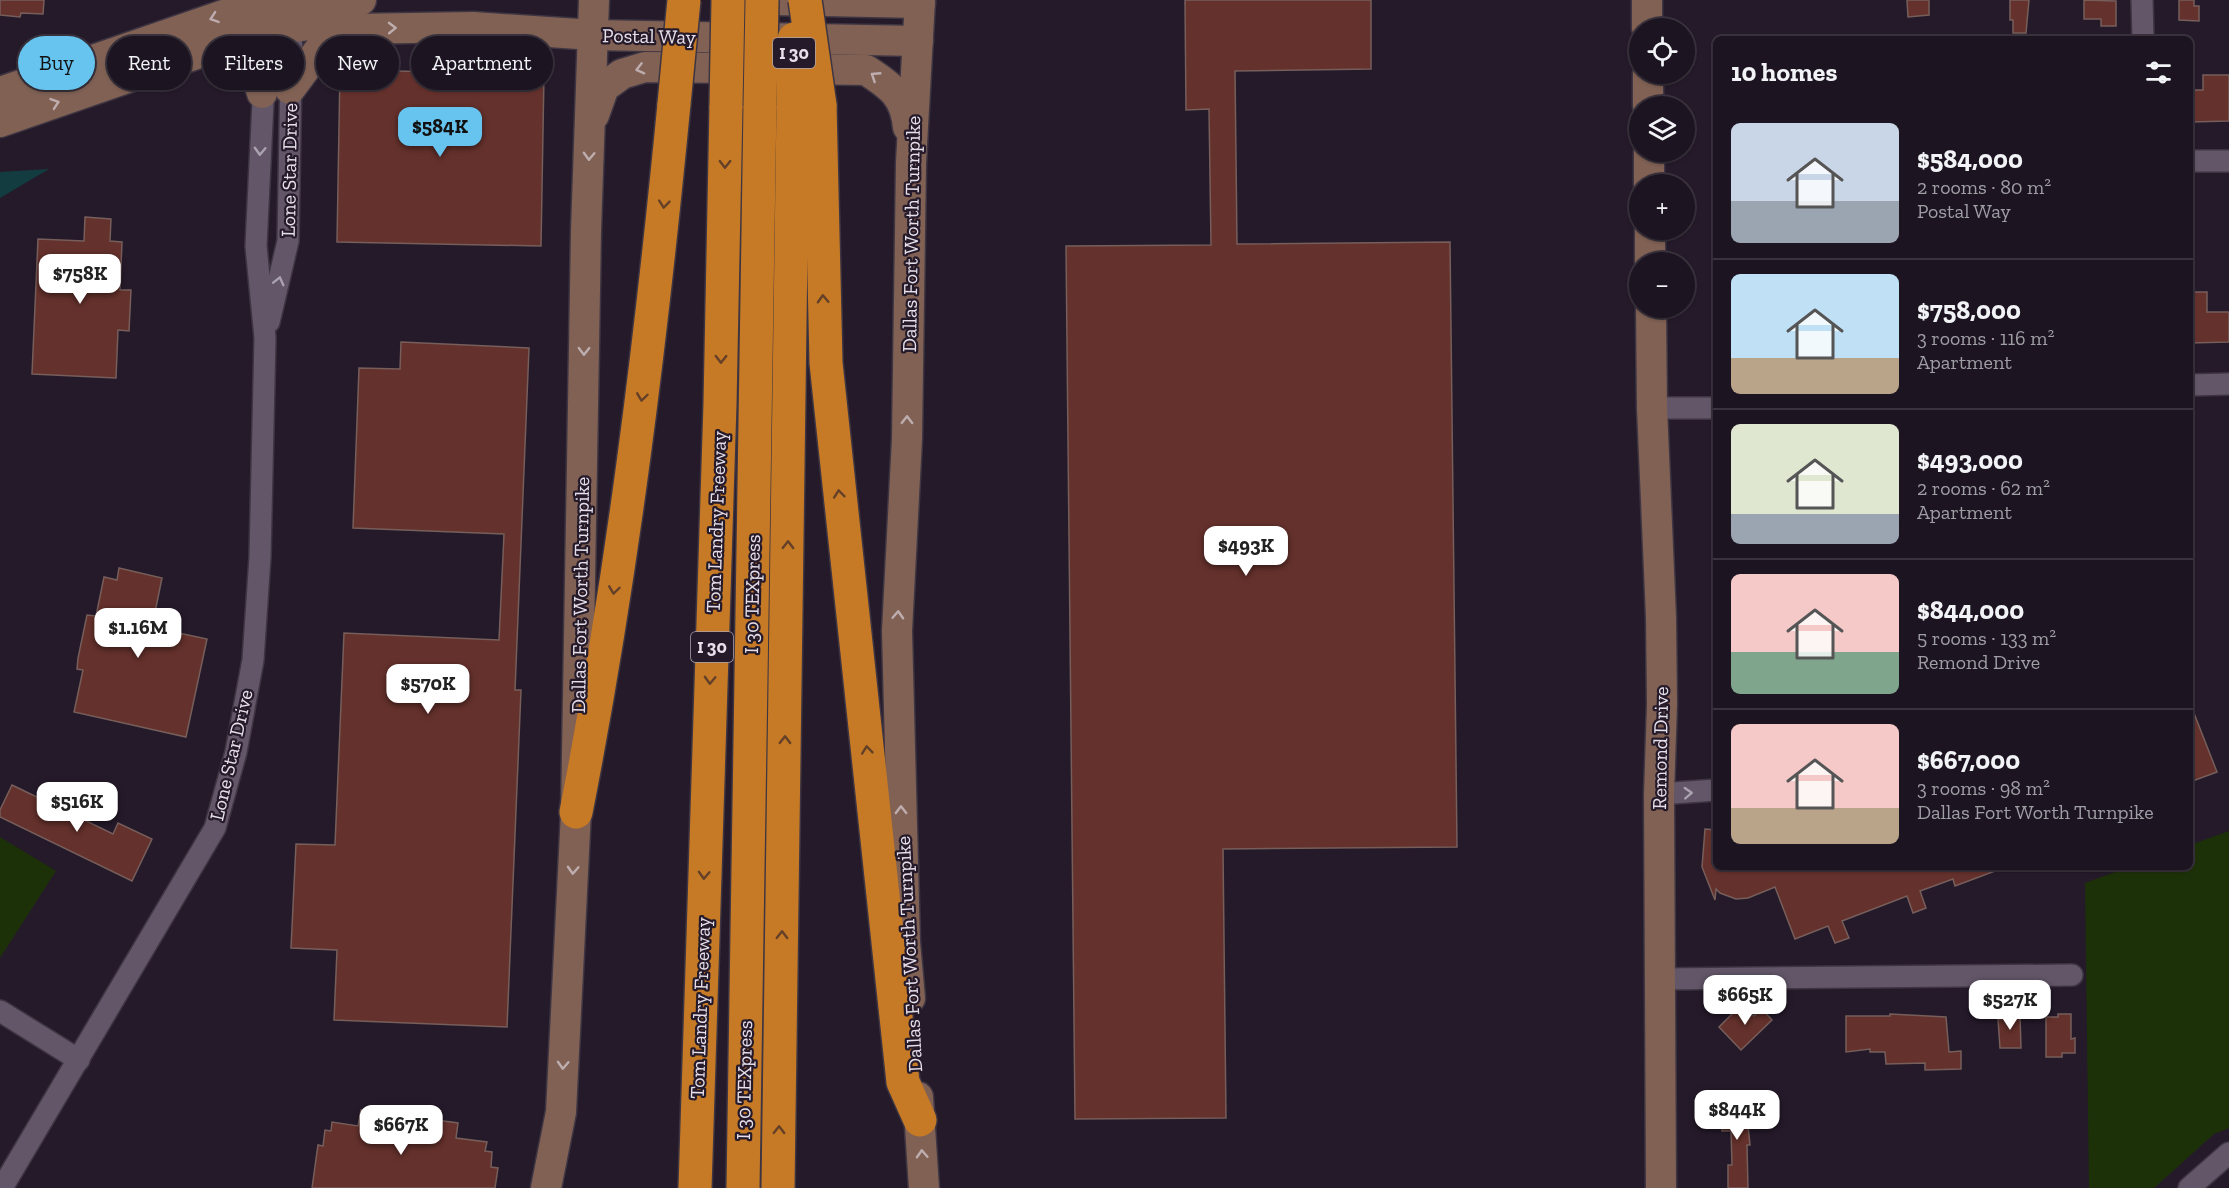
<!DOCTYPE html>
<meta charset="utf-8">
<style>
:root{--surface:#1c1420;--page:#251d29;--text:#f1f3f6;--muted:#a09ea5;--line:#3a333e;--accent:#67c4ef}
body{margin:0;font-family:"Zilla Slab",serif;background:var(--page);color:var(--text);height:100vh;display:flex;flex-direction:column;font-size:22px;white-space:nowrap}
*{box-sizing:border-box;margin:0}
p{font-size:20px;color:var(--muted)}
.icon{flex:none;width:33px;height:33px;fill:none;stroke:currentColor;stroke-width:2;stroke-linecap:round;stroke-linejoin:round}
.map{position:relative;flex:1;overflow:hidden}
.side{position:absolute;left:1713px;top:36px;width:480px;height:834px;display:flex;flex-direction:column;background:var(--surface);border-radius:9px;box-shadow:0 2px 4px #0004,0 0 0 2px var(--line)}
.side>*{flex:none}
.guide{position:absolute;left:18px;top:36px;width:570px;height:54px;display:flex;gap:12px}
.controls{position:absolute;left:1629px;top:18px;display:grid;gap:12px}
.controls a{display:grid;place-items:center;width:66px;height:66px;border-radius:50%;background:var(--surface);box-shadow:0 2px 4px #0004,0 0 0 2px var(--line);font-size:30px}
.price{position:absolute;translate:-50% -51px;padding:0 14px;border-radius:12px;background:#fff;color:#222;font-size:20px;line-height:39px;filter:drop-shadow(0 2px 3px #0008)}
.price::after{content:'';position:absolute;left:50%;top:36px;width:18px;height:14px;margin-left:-9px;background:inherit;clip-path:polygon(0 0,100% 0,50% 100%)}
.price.current{background:var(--accent);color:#111}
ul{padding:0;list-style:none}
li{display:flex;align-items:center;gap:18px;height:150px;padding:0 18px}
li+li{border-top:2px solid var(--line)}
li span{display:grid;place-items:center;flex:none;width:168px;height:120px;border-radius:9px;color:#555}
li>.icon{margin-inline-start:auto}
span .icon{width:72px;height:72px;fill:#fffc;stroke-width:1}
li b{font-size:26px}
h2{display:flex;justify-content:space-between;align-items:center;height:72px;padding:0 18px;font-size:26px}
.chip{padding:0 21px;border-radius:27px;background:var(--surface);box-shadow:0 2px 4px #0004,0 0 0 2px var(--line);font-size:21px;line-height:54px}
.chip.current{background:var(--accent);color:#111}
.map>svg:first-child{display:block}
</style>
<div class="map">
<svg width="2229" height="1188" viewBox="0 0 2229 1188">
<rect width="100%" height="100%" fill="#251a2a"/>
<g fill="#1d3109">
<polygon points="2229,831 2229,1128 2214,1134 2154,1188 2089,1188 2085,883 2129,867 2190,867 2190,845"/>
<polygon points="0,837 56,871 0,958"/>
</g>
<polygon fill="#133c41" points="49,169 0,198 0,172"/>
<g fill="#65312c" stroke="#765e5b" stroke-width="1.5">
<polygon points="0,0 44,0 43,14 21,13 20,17 0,15"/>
<polygon points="1185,0 1371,0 1371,69 1235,71 1237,244 1450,242 1457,847 1223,849 1226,1118 1075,1119 1066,246 1211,245 1209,109 1186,110"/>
<polygon points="1907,0 1929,0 1929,15 1908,17"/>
<polygon points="2010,0 2029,0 2026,33 2013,33 2013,20 2010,20"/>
<polygon points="2084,0 2116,1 2116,26 2101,26 2101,19 2084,19"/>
<polygon points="2179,0 2194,0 2194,6 2199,6 2199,21 2179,20"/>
<polygon points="340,70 544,74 541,246 337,242"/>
<polygon points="2203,75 2229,75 2229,121 2190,122 2190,90 2203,90"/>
<polygon points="85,217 111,219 110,241 122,242 120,290 131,290 129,331 118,330 116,378 32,374 38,239 84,241"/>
<polygon points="2190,292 2207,292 2207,312 2229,312 2229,342 2190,343"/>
<polygon points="401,342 529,348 515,690 521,690 507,1027 334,1020 337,950 291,948 296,844 335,845 344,633 499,640 504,534 353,528 359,368 400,369"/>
<polygon points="119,568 162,578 154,617 177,616 174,632 207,639 186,737 74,712 83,670 77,669 78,658 87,615 96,616 104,577 117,580"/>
<polygon points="2190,703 2217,772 2190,782"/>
<polygon points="12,785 113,834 118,823 152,839 132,881 0,817 0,810"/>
<polygon points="1705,829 1716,830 1716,867 2003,868 1955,886 1953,879 1920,891 1926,908 1913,913 1907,896 1842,921 1849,938 1835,943 1828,926 1795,939 1775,887 1748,898 1736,899 1720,893 1716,889 1715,900 1702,867"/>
<polygon points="1742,1004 1754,1016 1762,1009 1772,1020 1741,1050 1719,1027"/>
<polygon points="1890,1014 1946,1017 1949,1052 1961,1051 1961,1069 1925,1070 1925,1063 1886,1064 1885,1052 1870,1052 1870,1049 1846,1052 1846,1016 1890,1016"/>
<polygon points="2000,1014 2017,1014 2017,1017 2020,1017 2021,1048 2000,1048 1998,1019 2001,1019"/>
<polygon points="2058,1014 2071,1014 2071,1039 2075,1038 2075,1053 2062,1053 2062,1057 2046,1057 2046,1017 2058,1017"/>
<polygon points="1726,1097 1745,1097 1750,1145 1747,1145 1748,1188 1728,1188 1728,1165 1732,1165 1731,1131 1722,1131 1721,1109 1727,1109"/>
<polygon points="361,1110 458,1123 456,1138 487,1142 485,1151 492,1152 491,1167 498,1168 495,1188 312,1188 318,1145 323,1146 325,1130 331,1131 332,1122 358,1126"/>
</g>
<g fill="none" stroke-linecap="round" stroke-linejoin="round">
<g stroke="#3e3542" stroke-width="24">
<g id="street">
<polyline points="2142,0 2143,39"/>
<polyline points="2190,161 2229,161"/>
<polyline points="269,322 288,241 292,14"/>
<polyline points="2190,385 2229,384"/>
<polyline points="1652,408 1716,408"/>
<polyline points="1659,794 1716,790"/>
<polyline points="1659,979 2072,975"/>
<polyline points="0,1011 79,1060"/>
<polyline points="2,1188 215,828 236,752 253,660 260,557 265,338 256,246 267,19"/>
<polyline points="2189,1188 2229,1153"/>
</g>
</g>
<g stroke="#3e3542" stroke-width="33">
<g id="secondary">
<polyline points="772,0 920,3"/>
<polyline points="1647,0 1647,28"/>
<path d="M211 49C240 50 255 65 262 93"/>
<polyline points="1648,74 1648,106"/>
<polyline points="290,89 325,42 351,29"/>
<polyline points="0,92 238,10 267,3 361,0"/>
<path d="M594 115 604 87 622 74 645 67 866 70C891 86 905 96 908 127"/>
<polyline points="0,122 266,30 309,25 351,29 473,27 593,35 918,41"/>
<polyline points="1649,152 1649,184"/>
<polyline points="1650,230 1650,262"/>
<polyline points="1651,308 1652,408 1661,617 1662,704 1659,794 1661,1188"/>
<polyline points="910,998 905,942 897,631 907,439 911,163 920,0"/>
<polyline points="918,1097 924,1188"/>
<polyline points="546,1188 561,1112 576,812 586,231 594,0"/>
</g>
</g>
<g stroke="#3e3542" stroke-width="36">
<g id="highway">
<polyline points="820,105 826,363 903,1082 920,1120"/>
<path d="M576 812C622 578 651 341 674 104"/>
<polyline points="695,1188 720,404 726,106"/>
<polyline points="743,1188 760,105"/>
<polyline points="778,1188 793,106"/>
</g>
</g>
<use href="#street" stroke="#625668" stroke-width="21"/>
<use href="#secondary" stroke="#806154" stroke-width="30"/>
<use href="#highway" stroke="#c67a25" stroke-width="33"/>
<g stroke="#3e3542" stroke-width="36" stroke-linecap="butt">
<g id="highway-bridge">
<polyline points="805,0 820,105"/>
<polyline points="674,104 684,0"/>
<polyline points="760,105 762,0"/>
<polyline points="726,106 728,0"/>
<polyline points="793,106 794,39"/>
</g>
</g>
<use href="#highway-bridge" stroke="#c67a25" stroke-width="33"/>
</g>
<defs><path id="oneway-chevron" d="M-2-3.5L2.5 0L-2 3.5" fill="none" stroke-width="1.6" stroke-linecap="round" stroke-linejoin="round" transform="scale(1.5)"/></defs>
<g stroke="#beadae">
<use href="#oneway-chevron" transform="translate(214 18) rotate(161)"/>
<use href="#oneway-chevron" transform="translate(392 28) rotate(-1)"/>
<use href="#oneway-chevron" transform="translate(640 69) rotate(166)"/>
<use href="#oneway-chevron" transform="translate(875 76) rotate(-147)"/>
<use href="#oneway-chevron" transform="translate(55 103) rotate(-19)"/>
<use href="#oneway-chevron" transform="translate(589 156) rotate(92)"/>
<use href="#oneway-chevron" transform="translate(584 351) rotate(91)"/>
<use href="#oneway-chevron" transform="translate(907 420) rotate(-89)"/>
<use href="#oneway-chevron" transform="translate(898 615) rotate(-87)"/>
<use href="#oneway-chevron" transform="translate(901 810) rotate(-91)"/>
<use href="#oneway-chevron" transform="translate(573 870) rotate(93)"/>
<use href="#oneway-chevron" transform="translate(563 1065) rotate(93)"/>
<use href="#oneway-chevron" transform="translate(922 1154) rotate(-93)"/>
</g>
<g stroke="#aba2b0">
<use href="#oneway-chevron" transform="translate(260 151) rotate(92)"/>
<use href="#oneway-chevron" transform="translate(279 281) rotate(-76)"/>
<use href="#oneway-chevron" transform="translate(1688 793) rotate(-3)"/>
</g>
<g stroke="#654028">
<use href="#oneway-chevron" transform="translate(725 164) rotate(91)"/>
<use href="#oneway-chevron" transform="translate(664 204) rotate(96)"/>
<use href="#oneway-chevron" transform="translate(823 299) rotate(-92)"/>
<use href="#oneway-chevron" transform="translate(721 359) rotate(91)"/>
<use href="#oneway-chevron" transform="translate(642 397) rotate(98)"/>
<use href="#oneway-chevron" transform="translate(839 494) rotate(-96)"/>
<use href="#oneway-chevron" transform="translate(788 545) rotate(-89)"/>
<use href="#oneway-chevron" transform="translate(614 590) rotate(98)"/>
<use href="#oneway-chevron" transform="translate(710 680) rotate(92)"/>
<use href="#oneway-chevron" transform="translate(785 740) rotate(-89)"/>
<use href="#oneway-chevron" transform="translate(867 750) rotate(-96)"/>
<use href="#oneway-chevron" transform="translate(704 875) rotate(92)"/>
<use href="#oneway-chevron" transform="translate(782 935) rotate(-89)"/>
<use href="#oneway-chevron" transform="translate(779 1130) rotate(-89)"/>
</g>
<g text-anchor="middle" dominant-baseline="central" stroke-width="4.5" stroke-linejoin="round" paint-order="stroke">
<g fill="#251a2a" stroke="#ada5b0" stroke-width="1.5">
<rect x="773" y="38" width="42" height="30" rx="4.5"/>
<rect x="691" y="632" width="42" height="30" rx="4.5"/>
</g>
<g font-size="18" font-weight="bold" fill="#e7e0ea">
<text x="794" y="53">I 30</text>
<text x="712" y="647">I 30</text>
</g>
<g font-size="20" fill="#e7e0ea" stroke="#251a2a">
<text transform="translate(649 36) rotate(1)">Postal Way</text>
<text transform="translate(289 170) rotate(-89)">Lone Star Drive</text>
<text transform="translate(911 234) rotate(-89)">Dallas Fort Worth Turnpike</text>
<text transform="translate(716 522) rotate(-88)">Tom Landry Freeway</text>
<text transform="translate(752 594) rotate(-89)">I 30 TEXpress</text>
<text transform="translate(580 595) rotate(-89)">Dallas Fort Worth Turnpike</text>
<text transform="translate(1660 748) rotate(-89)">Remond Drive</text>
<text transform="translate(231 755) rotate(-77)">Lone Star Drive</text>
<text transform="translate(909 954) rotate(-93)">Dallas Fort Worth Turnpike</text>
<text transform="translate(700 1008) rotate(-88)">Tom Landry Freeway</text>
<text transform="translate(744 1080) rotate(-89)">I 30 TEXpress</text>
</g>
</g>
</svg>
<div class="controls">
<a><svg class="icon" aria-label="locate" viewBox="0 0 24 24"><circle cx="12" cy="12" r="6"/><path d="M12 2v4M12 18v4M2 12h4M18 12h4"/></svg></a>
<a><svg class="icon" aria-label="layers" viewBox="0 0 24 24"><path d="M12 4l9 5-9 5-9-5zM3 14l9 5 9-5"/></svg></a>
<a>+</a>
<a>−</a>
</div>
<b class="price current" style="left:440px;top:158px">$584K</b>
<b class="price" style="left:80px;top:305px">$758K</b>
<b class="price" style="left:1246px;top:577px">$493K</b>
<b class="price" style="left:138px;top:659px">$1.16M</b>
<b class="price" style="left:428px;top:715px">$570K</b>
<b class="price" style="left:77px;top:833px">$516K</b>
<b class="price" style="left:1745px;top:1026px">$665K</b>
<b class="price" style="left:2010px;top:1031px">$527K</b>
<b class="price" style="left:1737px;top:1141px">$844K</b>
<b class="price" style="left:401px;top:1156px">$667K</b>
<div class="guide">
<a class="chip current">Buy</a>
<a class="chip">Rent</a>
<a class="chip">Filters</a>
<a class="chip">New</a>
<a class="chip">Apartment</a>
</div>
<section class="side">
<h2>10 homes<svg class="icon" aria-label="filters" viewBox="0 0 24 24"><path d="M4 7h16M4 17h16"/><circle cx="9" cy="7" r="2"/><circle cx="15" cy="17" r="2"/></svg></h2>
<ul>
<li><span style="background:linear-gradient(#c9d6e8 65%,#9aa5b1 0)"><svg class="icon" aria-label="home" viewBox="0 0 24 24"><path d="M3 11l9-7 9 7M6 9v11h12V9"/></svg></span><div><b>$584,000</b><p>2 rooms · 80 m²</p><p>Postal Way</p></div></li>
<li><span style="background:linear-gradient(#bfe0f5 70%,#b9a48a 0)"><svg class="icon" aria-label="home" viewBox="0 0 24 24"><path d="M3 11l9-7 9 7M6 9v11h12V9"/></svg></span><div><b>$758,000</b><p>3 rooms · 116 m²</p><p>Apartment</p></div></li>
<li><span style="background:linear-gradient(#dfe7d0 75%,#9aa5b1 0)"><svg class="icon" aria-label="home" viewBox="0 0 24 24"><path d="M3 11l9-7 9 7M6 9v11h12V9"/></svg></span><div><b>$493,000</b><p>2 rooms · 62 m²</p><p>Apartment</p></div></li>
<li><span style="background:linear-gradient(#f6c9c9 65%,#7fa58c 0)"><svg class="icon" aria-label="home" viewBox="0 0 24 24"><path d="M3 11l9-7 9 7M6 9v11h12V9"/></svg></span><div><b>$844,000</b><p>5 rooms · 133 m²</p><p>Remond Drive</p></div></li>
<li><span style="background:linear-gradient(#f6c9c9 70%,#b9a48a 0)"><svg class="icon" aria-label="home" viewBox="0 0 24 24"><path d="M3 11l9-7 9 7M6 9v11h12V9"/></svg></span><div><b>$667,000</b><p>3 rooms · 98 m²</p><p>Dallas Fort Worth Turnpike</p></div></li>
</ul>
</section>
</div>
